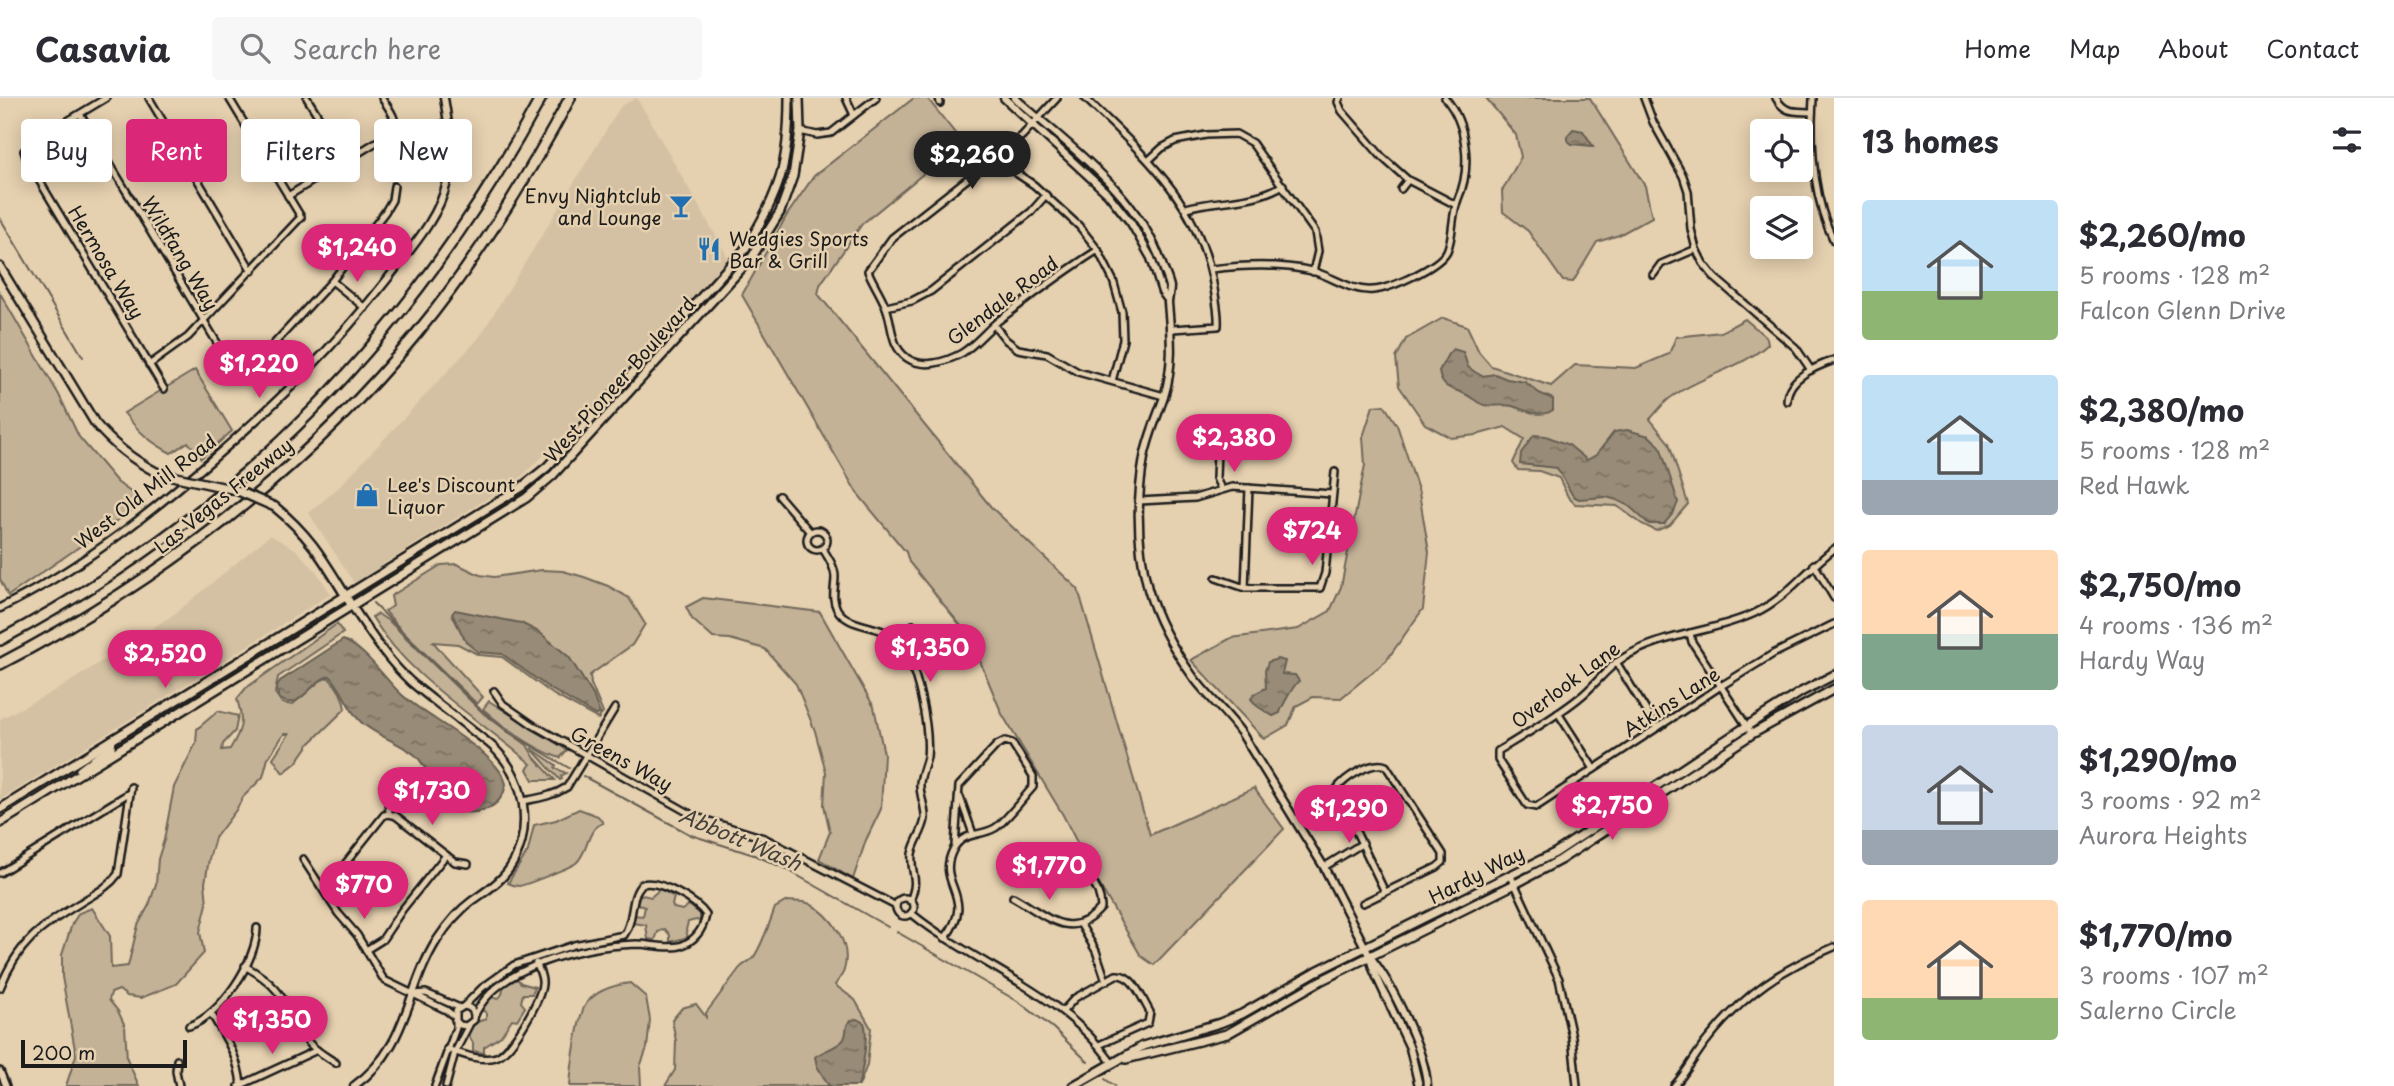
<!DOCTYPE html>
<meta charset="utf-8">
<style>
:root{--surface:#fff;--page:#f7f7f7;--text:#2b2b33;--muted:#7c7c81;--line:#e1e1e2;--accent:#db2777}
body{margin:0;font-family:"Playpen Sans",sans-serif;background:var(--page);color:var(--text);height:100vh;display:flex;flex-direction:column;font-size:26px;white-space:nowrap}
*{box-sizing:border-box;margin:0}
p{font-size:23px;color:var(--muted)}
.icon{flex:none;width:38px;height:38px;fill:none;stroke:currentColor;stroke-width:2;stroke-linecap:round;stroke-linejoin:round}
.map{position:relative;flex:1;overflow:hidden}
.sheet{display:flex;flex-direction:column;background:var(--surface);width:560px}
.sheet>*{flex:none}
.hud{position:absolute;left:21px;top:21px;width:665px;height:63px;display:flex;gap:14px}
.buttons{position:absolute;left:1750px;top:21px;display:grid;gap:14px}
.buttons a{display:grid;place-items:center;width:63px;height:63px;border-radius:7px;background:var(--surface);box-shadow:0 4px 18px #0003;font-size:35px}
.scale{position:absolute;left:21px;bottom:18px;width:166px;box-sizing:border-box;padding-left:7px;border:4px solid #1c1c1c;border-top:0;font-size:19px;line-height:24px;white-space:nowrap;color:#1c1c1c;-webkit-text-stroke:5px #e5d0af;paint-order:stroke}
.price{position:absolute;translate:-50% -60px;padding:0 16px;border-radius:24px;background:var(--accent);color:#fff;font-size:23px;line-height:46px;filter:drop-shadow(0 2px 4px #0008)}
.price::after{content:'';position:absolute;left:50%;top:42px;width:21px;height:16px;margin-left:-10px;background:inherit;clip-path:polygon(0 0,100% 0,50% 100%)}
.price.on{background:#222;color:#fff}
ul{padding:0;list-style:none}
li{display:flex;align-items:center;gap:21px;height:175px;padding:0 28px}
li span{display:grid;place-items:center;flex:none;width:196px;height:140px;border-radius:7px;color:#555}
li>.icon{margin-inline-start:auto}
span .icon{width:84px;height:84px;fill:#fffc;stroke-width:1}
li b{font-size:30px}
h2{display:flex;justify-content:space-between;align-items:center;height:84px;padding:0 28px;font-size:30px}
.tag{padding:0 24px;border-radius:7px;background:var(--surface);box-shadow:0 4px 18px #0003;font-size:24px;line-height:63px}
.tag.on{background:var(--accent);color:#fff}
header{display:flex;align-items:center;gap:42px;box-sizing:border-box;height:98px;padding:0 35px;background:var(--surface);border-bottom:2px solid var(--line)}
header strong{font-size:33px}
nav{display:flex;gap:38px;margin-inline-start:auto;font-size:24px}
.search{width:490px;height:63px;background:var(--page);display:flex;align-items:center;gap:18px;box-sizing:border-box;padding:0 24px;border-radius:7px;color:var(--muted);font-size:26px}
main{display:flex;flex:1;min-height:0}
.map>svg:first-child{display:block}
</style>
<header>
<strong>Casavia</strong>
<div class="search"><svg class="icon" aria-label="search" viewBox="0 0 24 24"><circle cx="10" cy="10" r="6"/><path d="M15 15l6 6"/></svg>Search here</div>
<nav><a>Home</a><a>Map</a><a>About</a><a>Contact</a></nav>
</header>
<main>
<div class="map">
<svg width="1834" height="988" viewBox="0 0 1834 988">
<defs>
<pattern id="water-ripples" width="26" height="14" patternUnits="userSpaceOnUse" patternTransform="scale(1.75)"><rect width="26" height="14" fill="#988b77"/><path d="M2 4q2-2 4 0t4 0M15 11q2-2 4 0t4 0" fill="none" stroke="#7b7161"/></pattern>
</defs>
<rect width="100%" height="100%" fill="#e5d0af"/>
<filter id="ink" filterUnits="userSpaceOnUse"><feTurbulence type="fractalNoise" baseFrequency=".0143" numOctaves="2"/><feDisplacementMap in="SourceGraphic" scale="14" xChannelSelector="R" yChannelSelector="G"/><feConvolveMatrix kernelMatrix="1 2 1 2 8 2 1 2 1" color-interpolation-filters="sRGB"/></filter>
<g filter="url(#ink)">
<g fill="#d4c1a3">
<polygon points="637,0 729,161 602,301 521,379 354,485 309,415 339,389 479,240 621,8"/>
<polygon points="270,437 295,451 315,472 331,496 0,702 0,621 62,589 176,515"/>
</g>
<g fill="#c4b297" stroke="#70675a" stroke-width="2">
<polygon points="914,0 927,0 962,44 862,126 820,187 818,196 991,409 1078,491 1150,737 1254,690 1284,731 1154,867 1141,858 1092,774 1063,717 1002,616 970,539 909,464 906,454 857,395 742,197 787,117 814,78"/>
<polygon points="1486,0 1590,0 1645,88 1652,119 1619,137 1597,144 1573,184 1563,183 1528,133 1503,114 1502,93 1521,59 1516,37"/>
<polygon points="0,195 59,297 79,339 117,384 144,404 8,498 0,481"/>
<path d="M1443 220 1467 228 1479 254 1491 268 1551 288 1575 267 1636 270 1669 256 1676 239 1721 234 1745 221 1767 240 1768 246C1744 269 1701 278 1673 298 1664 303 1657 314 1650 321L1669 345 1688 406 1670 427 1656 433 1642 426 1617 408 1575 406 1568 399 1559 380 1539 373 1518 372 1513 365 1524 341 1505 329 1476 337 1451 340 1425 326 1399 288 1396 260 1406 241Z"/>
<path d="M195 272 232 333 201 360 188 344 171 355C150 344 139 334 124 315Z"/>
<polygon points="1384,307 1397,327 1419,395 1429,454 1423,511 1386,563 1341,600 1313,599 1296,608 1288,627 1264,641 1191,562 1231,540 1298,531 1330,513 1341,489 1365,367 1363,339 1373,308"/>
<polygon points="457,466 480,477 494,479 542,472 563,473 584,479 608,488 629,500 645,526 632,547 590,577 591,586 603,615 598,621 554,597 502,559 479,557 458,546 433,544 483,599 477,606 401,532 385,513 393,508 391,498 441,467"/>
<polygon points="703,500 820,514 874,609 884,656 881,711 866,742 853,781 819,761 830,734 824,707 826,674 815,633 796,586 765,551 730,541 713,540 692,521 686,509"/>
<path d="M378 516 390 524 484 616 527 647 534 659 555 682H533L527 671 531 666C477 619 410 581 372 519Z"/>
<path d="M337 526 343 535 278 579 275 595 282 605 292 607 320 583 328 579C337 588 344 598 345 611L310 645 296 665 283 675 273 660 289 636H284L268 660 263 679 243 699 236 712 215 740 209 761 205 785 207 806 200 834 204 855 176 886 141 900 127 898 119 892 111 895 109 902 118 913 125 928 127 961 139 988H66L76 957 62 879V857L72 826 79 815 92 810 110 838 111 870 128 868 138 827 149 807 156 786 158 761 164 742 174 689 196 645 197 631 218 613 238 618 235 633 223 646 222 652 230 651C242 631 244 624 237 601L246 590Z"/>
<path d="M489 603 567 652 560 660C531 650 506 631 483 611Z"/>
<polygon points="531,650 556,667 555,670 566,675 561,678 562,681 560,682"/>
<path d="M579 711 598 718 603 725C586 731 589 754 576 765 571 769 526 787 519 788 514 788 512 787 508 785L528 753 534 727 556 722Z"/>
<polygon points="660,791 674,799 672,807 674,810 682,812 689,807 700,816 700,823 696,822 688,824 686,832 688,839 670,844 670,837 665,831 658,834 655,842 648,841 646,827 633,825 633,817 643,818 645,809 636,805 638,796 651,799"/>
<path d="M787 803C794 804 804 803 810 806 832 817 852 846 844 872 843 877 838 882 835 887L855 902 871 930 867 967 859 988H665L675 972 676 943 672 922 682 910 696 906 706 919V915L739 871C743 866 747 865 752 861 760 853 771 821 775 810Z"/>
<path d="M515 879 521 885 535 889 532 896H523L521 904 525 909 517 922 512 921 501 938 484 949V955L473 953V945L466 933 477 924 486 921V914L479 912 490 898 497 901C502 898 504 893 502 887Z"/>
<path d="M630 885 646 899 650 922 647 950 640 969 641 988H570C571 972 578 917 586 906 596 892 615 887 630 885Z"/>
</g>
<g fill="url(#water-ripples)" stroke="#665f53" stroke-width="2">
<polygon points="1573,31 1583,33 1593,48 1572,46 1567,42 1567,38"/>
<path d="M1453 251 1463 254 1468 269 1475 274 1482 278 1495 276 1507 281 1525 284 1539 295 1553 301V312C1540 321 1526 312 1512 308 1502 306 1493 309 1484 307 1477 305 1472 299 1465 296 1452 290 1441 291 1439 273L1448 256Z"/>
<polygon points="1627,332 1649,338 1660,348 1678,404 1674,414 1664,426 1649,426 1629,408 1617,402 1606,399 1579,401 1573,398 1557,370 1520,366 1521,355 1534,337 1546,338 1569,347 1587,362 1596,357 1614,334"/>
<polygon points="455,512 521,525 539,534 569,559 593,597 600,616 595,617 549,590 502,556 478,554 466,544 452,516"/>
<path d="M343 542C366 551 383 579 401 596 426 620 498 653 506 686 504 698 498 706 487 711 469 718 444 715 435 695 430 683 428 672 419 661 409 648 375 638 360 623 347 610 343 591 330 578 311 581 300 615 280 601L276 591 280 583Z"/>
<path d="M1277 561 1285 563 1282 576 1295 577 1299 583C1294 586 1281 610 1280 615L1273 618 1257 608 1251 601 1254 596 1266 590 1265 573 1268 564Z"/>
<path d="M857 921 864 925C869 937 862 976 858 988H829L817 968 815 959C822 953 839 949 844 941 849 931 842 923 857 921Z"/>
</g>
<g fill="none" stroke-linecap="round" stroke-linejoin="round">
<g stroke="#665f53" stroke-width="2">
<polyline points="0,120 83,259"/>
<polyline points="373,505 478,609 508,634 569,670"/>
<polyline points="583,678 691,737 754,757 786,771 888,829"/>
<polyline points="897,834 1019,904 1053,930 1088,964"/>
<polyline points="1105,981 1115,988"/>
</g>
<g stroke="#1c1c1c" stroke-width="10">
<g id="minor">
<polyline points="106,0 31,45 24,53 27,62 164,291"/>
<polyline points="149,0 252,173"/>
<polyline points="307,0 346,63"/>
<polyline points="846,0 854,17"/>
<polyline points="939,0 940,5"/>
<path d="M1057 0 1022 38 892 140 868 173C873 185 880 195 885 207 893 224 889 247 907 260 923 271 946 264 962 255 975 247 986 233 998 223 1031 198 1063 174 1098 152"/>
<path d="M1085 0C1145 58 1200 104 1214 191 1216 203 1219 215 1218 228L1172 231"/>
<polyline points="1340,0 1338,4 1342,13 1382,59 1408,82 1456,107"/>
<polyline points="1644,0 1653,24 1683,78 1688,93 1691,131 1696,151 1703,165 1715,180 1796,250 1811,272"/>
<path d="M1776 0C1785 16 1795 13 1812 14"/>
<path d="M1813 0C1810 46 1813 101 1834 143"/>
<polyline points="80,16 234,273 242,278 247,275 332,183 385,114 392,102 394,88"/>
<polyline points="800,33 817,37 831,35 876,0"/>
<polyline points="999,55 1013,73 1034,87 1079,128 1098,152 1113,182 1122,214 1123,242 1112,283"/>
<polyline points="1149,62 1162,50 1175,43 1206,37 1236,36 1252,45 1315,134 1318,153 1313,174"/>
<polyline points="1401,91 1408,82"/>
<path d="M288 98 391 35C401 24 389 11 382 0"/>
<path d="M1186 110C1219 101 1254 105 1283 87"/>
<path d="M1211 171C1244 167 1279 165 1312 173 1332 178 1351 194 1373 192 1390 191 1439 169 1447 153 1454 137 1451 118 1458 101 1472 70 1467 25 1445 0"/>
<polyline points="1653,177 1661,166 1696,151"/>
<polyline points="332,183 365,210"/>
<polyline points="886,209 912,203 931,193 1031,114 1046,97"/>
<polyline points="994,227 1006,242 1018,251 1047,256 1078,274 1164,298"/>
<polyline points="149,267 188,239 301,119 229,0"/>
<path d="M1787 303C1787 280 1815 269 1834 262"/>
<polyline points="1217,352 1216,380 1221,391"/>
<polyline points="779,398 810,434"/>
<polyline points="1139,403 1195,400 1232,389 1332,396"/>
<circle cx="817" cy="442" r="10"/>
<path d="M823 451C828 459 835 469 835 479 835 490 831 500 837 511 849 531 880 525 897 542 917 563 930 631 927 659 925 668 921 676 920 685 919 697 926 709 925 721 923 734 914 744 912 756 910 777 920 779 910 803"/>
<path d="M1834 451C1806 472 1787 500 1755 515 1712 535 1663 535 1623 560 1606 570 1595 588 1579 600 1554 620 1526 636 1498 653V662L1527 707 1536 709 1721 588 1773 556 1834 526"/>
<polyline points="1814,466 1834,500"/>
<polyline points="1216,480 1245,490 1320,490 1325,475 1335,374"/>
<polyline points="1245,490 1249,390"/>
<polyline points="1690,535 1692,544 1752,636"/>
<polyline points="897,542 913,527"/>
<polyline points="1616,564 1657,630"/>
<polyline points="494,593 503,606 533,627 696,719 764,740 896,808"/>
<polyline points="1558,615 1594,671"/>
<polyline points="388,699 389,716 396,718 455,764 468,766"/>
<polyline points="960,699 973,736"/>
<path d="M523 703C539 700 553 698 567 689L615 610"/>
<polyline points="303,761 338,815 357,837 384,882 446,912 455,919"/>
<polyline points="1324,769 1363,745"/>
<polyline points="0,775 129,695"/>
<polyline points="1510,776 1559,881 1572,939 1577,988"/>
<polyline points="321,788 337,776 384,717 389,716"/>
<path d="M1013 799C1046 817 1070 845 1101 810 1100 783 1085 775 1062 769"/>
<circle cx="905" cy="809" r="9"/>
<path d="M1363 805 1437 769 1443 764V756L1386 668C1372 662 1344 680 1336 692L1385 794"/>
<path d="M911 815C976 868 1062 893 1112 965"/>
<polyline points="1081,827 1096,853 1106,883"/>
<path d="M945 840C978 798 935 787 953 752 963 733 979 739 995 730 1005 724 1024 699 1033 689V678L1012 645 1005 643 997 647 959 688 955 748"/>
<polyline points="366,852 382,842 402,812 446,757"/>
<path d="M245 868C289 893 283 909 309 945 316 953 327 959 336 965"/>
<path d="M0 890C18 845 39 830 80 805 94 796 108 790 118 776L131 689"/>
<polyline points="414,896 426,895 460,910"/>
<path d="M464 908 482 890 514 867 574 847 624 837C635 822 629 799 642 786 659 781 697 803 706 817 703 832 695 843 680 848 666 851 650 846 636 846 585 848 496 867 474 919"/>
<path d="M1063 913 1075 900 1116 877C1133 875 1142 901 1150 914L1148 925 1099 947"/>
<path d="M212 917C226 940 239 960 241 988"/>
<path d="M189 928C221 918 257 862 257 830"/>
<path d="M447 951C462 956 481 964 496 959 511 954 541 902 542 886 543 879 539 872 536 865"/>
<polyline points="177,962 176,973 179,988"/>
<polyline points="0,973 6,988"/>
<polyline points="239,988 317,952"/>
<path d="M435 988 456 930V913L464 908C472 909 475 915 474 922L466 928 460 927 455 922"/>
<polyline points="446,988 455,954 469,927"/>
<path d="M1674 988C1688 973 1696 955 1709 940 1745 895 1782 871 1834 849"/>
</g>
</g>
<g stroke="#1c1c1c" stroke-width="11">
<g id="tertiary">
<polyline points="1004,0 1108,96 1131,125 1151,160 1162,194 1168,202"/>
<path d="M1015 0C1071 50 1139 96 1163 169 1165 175 1169 183 1170 189 1170 195 1168 200 1168 205 1171 239 1174 266 1164 299 1157 319 1148 339 1144 360 1136 404 1137 448 1148 491 1157 523 1175 554 1194 580 1209 600 1228 616 1242 636L1324 769 1370 859C1391 884 1426 955 1427 988"/>
<path d="M352 508C370 535 387 562 411 584 431 601 453 617 474 634 482 640 491 646 498 654 525 683 532 728 514 763 504 782 489 791 472 803 458 813 447 827 437 842 405 893 409 949 354 988"/>
<path d="M0 510C77 473 144 420 208 365 275 307 335 249 389 179 411 150 439 120 447 84 453 55 449 29 444 0"/>
<polyline points="1370,860 1374,873 1410,950 1419,988"/>
</g>
</g>
<g stroke="#1c1c1c" stroke-width="12">
<g id="secondary">
<path d="M0 169 95 325C113 347 133 362 158 375"/>
<path d="M275 409C314 441 326 467 352 508"/>
<polyline points="80,672 111,649 112,642"/>
<path d="M0 711 522 389 547 369 745 151C780 95 789 67 789 0"/>
<polyline points="0,725 526,400 553,377 752,159 780,114 793,78 800,33 799,0"/>
<polyline points="1126,961 1227,936 1320,883 1515,786 1560,762 1752,636 1834,591"/>
<polyline points="1073,988 1143,948 1220,925 1242,916 1317,873 1555,755 1747,628 1801,594 1834,577"/>
</g>
</g>
<g stroke="#1c1c1c" stroke-width="14">
<g id="motorway">
<path d="M0 542C242 413 410 240 541 0"/>
<path d="M0 566C158 484 303 374 417 235 476 163 526 82 570 0"/>
</g>
</g>
<use href="#minor" stroke="#e5d0af" stroke-width="5"/>
<use href="#tertiary" stroke="#e5d0af" stroke-width="6"/>
<use href="#secondary" stroke="#e5d0af" stroke-width="7"/>
<use href="#motorway" stroke="#e5d0af" stroke-width="9"/>
<g stroke="#1c1c1c" stroke-width="12" stroke-linecap="butt">
<polyline id="secondary-bridge" points="158,375 236,392 275,409"/>
</g>
<use href="#secondary-bridge" stroke="#e5d0af" stroke-width="7"/>
</g>
</g>
<defs>
<g id="bar-bare" transform="scale(1.89)"><path d="M-6-5H6L.8 .8V4.5H3.5V6h-7V4.5H-.8V.8Z" fill="#1f6fb2" stroke="#e5d0af" stroke-width="2.5" paint-order="stroke"/></g>
<g id="restaurant-bare" transform="scale(1.89)"><path d="M-5-6h1v4h1v-4h1v4h1v-4h1v5L-1.5 .5V6h-2V.5L-5-1ZM5-6V6H3V1.5H1.5Q1.5-4 5-6Z" fill="#1f6fb2" stroke="#e5d0af" stroke-width="2.5" paint-order="stroke"/></g>
<g id="shop-bare" transform="scale(1.89)"><path d="M-5-2.5h2.3a2.7 3.5 0 0 1 5.4 0H5L5.5 6h-11ZM-1.5-2.5h3a1.5 2.3 0 0 0-3 0Z" fill="#1f6fb2" stroke="#e5d0af" stroke-width="2.5" paint-order="stroke"/></g>
</defs>
<g fill-rule="evenodd">
<use href="#bar-bare" x="681" y="108"/>
<use href="#restaurant-bare" x="709" y="151"/>
<use href="#shop-bare" x="367" y="397"/>
</g>
<g text-anchor="middle" dominant-baseline="central" stroke-width="5" stroke-linejoin="round" paint-order="stroke">
<g font-size="19" fill="#1c1c1c" stroke="#e5d0af" text-anchor="start">
<text x="661" y="97" text-anchor="end">Envy Nightclub<tspan x="661" dy="22">and Lounge</tspan></text>
<text x="729" y="140">Wedgies Sports<tspan x="729" dy="22">Bar &amp; Grill</tspan></text>
<text x="387" y="386">Lee's Discount<tspan x="387" dy="22">Liquor</tspan></text>
</g>
<g font-size="19" fill="#1c1c1c" stroke="#e5d0af">
<text transform="translate(181 155) rotate(59)">Wildfang Way</text>
<text transform="translate(107 164) rotate(59)">Hermosa Way</text>
<text transform="translate(1002 202) rotate(-37)">Glendale Road</text>
<text transform="translate(619 281) rotate(-48)">West Pioneer Boulevard</text>
<text transform="translate(145 393) rotate(-38)">West Old Mill Road</text>
<text transform="translate(223 397) rotate(-39)">Las Vegas Freeway</text>
<text transform="translate(1565 586) rotate(-37)">Overlook Lane</text>
<text transform="translate(1671 603) rotate(-33)">Atkins Lane</text>
<text transform="translate(622 660) rotate(29)">Greens Way</text>
<text transform="translate(1476 776) rotate(-27)">Hardy Way</text>
</g>
<g font-size="21" font-style="italic" fill="#47433c" stroke="#e5d0af">
<text transform="translate(741 740) rotate(23)">Abbott Wash</text>
</g>
</g>
</svg>
<div class="buttons">
<a><svg class="icon" aria-label="locate" viewBox="0 0 24 24"><circle cx="12" cy="12" r="6"/><path d="M12 2v4M12 18v4M2 12h4M18 12h4"/></svg></a>
<a><svg class="icon" aria-label="layers" viewBox="0 0 24 24"><path d="M12 4l9 5-9 5-9-5zM3 14l9 5 9-5"/></svg></a>
</div>
<div class="scale">200 m</div>
<b class="price on" style="left:972px;top:93px">$2,260</b>
<b class="price" style="left:357px;top:186px">$1,240</b>
<b class="price" style="left:259px;top:302px">$1,220</b>
<b class="price" style="left:1234px;top:376px">$2,380</b>
<b class="price" style="left:1312px;top:469px">$724</b>
<b class="price" style="left:930px;top:586px">$1,350</b>
<b class="price" style="left:165px;top:592px">$2,520</b>
<b class="price" style="left:432px;top:729px">$1,730</b>
<b class="price" style="left:1612px;top:744px">$2,750</b>
<b class="price" style="left:1349px;top:747px">$1,290</b>
<b class="price" style="left:1049px;top:804px">$1,770</b>
<b class="price" style="left:364px;top:823px">$770</b>
<b class="price" style="left:272px;top:958px">$1,350</b>
<div class="hud">
<a class="tag">Buy</a>
<a class="tag on">Rent</a>
<a class="tag">Filters</a>
<a class="tag">New</a>
</div>
</div>
<section class="sheet">
<h2>13 homes<svg class="icon" aria-label="filters" viewBox="0 0 24 24"><path d="M4 7h16M4 17h16"/><circle cx="9" cy="7" r="2"/><circle cx="15" cy="17" r="2"/></svg></h2>
<ul>
<li><span style="background:linear-gradient(#bfe0f5 65%,#8fb573 0)"><svg class="icon" aria-label="home" viewBox="0 0 24 24"><path d="M3 11l9-7 9 7M6 9v11h12V9"/></svg></span><div><b>$2,260/mo</b><p>5 rooms · 128 m²</p><p>Falcon Glenn Drive</p></div></li>
<li><span style="background:linear-gradient(#bfe0f5 75%,#9aa5b1 0)"><svg class="icon" aria-label="home" viewBox="0 0 24 24"><path d="M3 11l9-7 9 7M6 9v11h12V9"/></svg></span><div><b>$2,380/mo</b><p>5 rooms · 128 m²</p><p>Red Hawk</p></div></li>
<li><span style="background:linear-gradient(#ffd9b3 60%,#7fa58c 0)"><svg class="icon" aria-label="home" viewBox="0 0 24 24"><path d="M3 11l9-7 9 7M6 9v11h12V9"/></svg></span><div><b>$2,750/mo</b><p>4 rooms · 136 m²</p><p>Hardy Way</p></div></li>
<li><span style="background:linear-gradient(#c9d6e8 75%,#9aa5b1 0)"><svg class="icon" aria-label="home" viewBox="0 0 24 24"><path d="M3 11l9-7 9 7M6 9v11h12V9"/></svg></span><div><b>$1,290/mo</b><p>3 rooms · 92 m²</p><p>Aurora Heights</p></div></li>
<li><span style="background:linear-gradient(#ffd9b3 70%,#8fb573 0)"><svg class="icon" aria-label="home" viewBox="0 0 24 24"><path d="M3 11l9-7 9 7M6 9v11h12V9"/></svg></span><div><b>$1,770/mo</b><p>3 rooms · 107 m²</p><p>Salerno Circle</p></div></li>
</ul>
</section>
</main>
